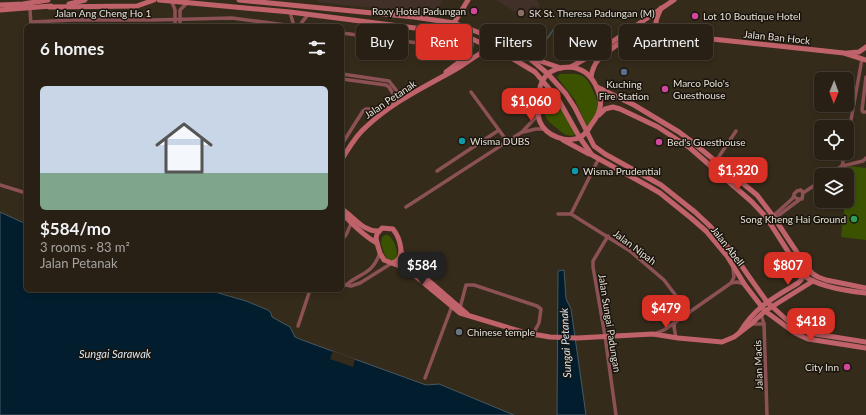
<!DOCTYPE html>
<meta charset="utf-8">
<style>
:root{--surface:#282014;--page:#30281d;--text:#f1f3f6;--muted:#a5a3a0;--line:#443e34;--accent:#d93025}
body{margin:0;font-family:Lato,sans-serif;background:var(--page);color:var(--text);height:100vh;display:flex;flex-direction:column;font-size:15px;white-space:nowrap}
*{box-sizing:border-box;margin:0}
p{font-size:13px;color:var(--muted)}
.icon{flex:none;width:22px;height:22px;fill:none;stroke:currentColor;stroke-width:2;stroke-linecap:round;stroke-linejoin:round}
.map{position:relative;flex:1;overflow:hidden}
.sheet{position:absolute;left:24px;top:24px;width:320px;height:268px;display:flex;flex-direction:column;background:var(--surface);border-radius:6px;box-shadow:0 2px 6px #0003,0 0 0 1px var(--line)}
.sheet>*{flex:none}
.top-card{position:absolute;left:356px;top:24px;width:380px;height:36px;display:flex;gap:8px}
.needle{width:26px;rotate:181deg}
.fabs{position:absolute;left:814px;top:72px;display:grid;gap:8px}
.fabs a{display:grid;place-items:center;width:40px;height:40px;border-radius:6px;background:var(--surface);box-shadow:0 2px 6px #0003,0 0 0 1px var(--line);font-size:20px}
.price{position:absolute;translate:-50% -34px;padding:0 9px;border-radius:8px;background:var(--accent);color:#fff;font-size:13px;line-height:26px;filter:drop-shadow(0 1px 2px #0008)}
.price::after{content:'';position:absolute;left:50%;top:24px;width:12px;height:9px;margin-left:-6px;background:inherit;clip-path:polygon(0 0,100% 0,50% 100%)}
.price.current{background:#222;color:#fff}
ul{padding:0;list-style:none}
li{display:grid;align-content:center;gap:8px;height:212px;padding:0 16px}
li span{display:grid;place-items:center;height:124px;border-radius:6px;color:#555}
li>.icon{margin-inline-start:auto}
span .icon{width:72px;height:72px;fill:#fffc;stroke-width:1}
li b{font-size:17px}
h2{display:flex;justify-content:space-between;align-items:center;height:48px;padding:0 16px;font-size:17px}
.tag{padding:0 14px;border-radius:6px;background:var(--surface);box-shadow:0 2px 6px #0003,0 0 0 1px var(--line);font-size:14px;line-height:36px}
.tag.current{background:var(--accent);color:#fff}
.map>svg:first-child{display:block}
</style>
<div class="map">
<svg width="866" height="415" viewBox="0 0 866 415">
<rect width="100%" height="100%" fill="#352b1b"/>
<g fill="#413027">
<polygon points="317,0 442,0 436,15 317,2"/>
<polygon points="496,0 537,0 540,6 538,8 532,6 523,17"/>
</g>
<g fill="#3b5301">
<path d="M560 74C581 73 586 73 594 93 596 98 599 103 598 108 596 115 591 121 587 127L575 100 557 77Z"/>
<path d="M547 87C559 102 568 117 575 135 568 137 563 134 558 129 539 116 544 108 547 87Z"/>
<polygon points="849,166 866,168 866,240 841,237 845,201 847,201 847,185"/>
<path d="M385 235H388C394 239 399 252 396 259L393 261 386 258 381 244 382 237Z"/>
</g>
<g fill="#021e2e" stroke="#475860">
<polygon points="0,212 26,224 26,290 208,290 246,301 268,310 271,313 272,317 290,327 295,337 302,340 426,385 439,384 514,415 0,415"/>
<polygon points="564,270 566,299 571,309 586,415 557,415 558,271"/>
</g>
<polygon fill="#352b1b" points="333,351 355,359 353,367 330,359"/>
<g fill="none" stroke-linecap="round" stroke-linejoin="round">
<polyline stroke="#475860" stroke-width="1.5" points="534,56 554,29 582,24 597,34 610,36"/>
<g stroke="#8c5154" stroke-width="3.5">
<polyline points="172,2 175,10 175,26"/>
<polyline points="30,9 31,26"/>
<polyline points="290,12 294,26"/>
<polyline points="31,22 74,20 154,20 232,18 293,26"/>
<polyline points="180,26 180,10 188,2"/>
<polyline points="301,26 302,22 308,15"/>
<polyline points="342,33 471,50"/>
<polyline points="342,74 389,81 403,99"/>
<polyline points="866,77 862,110 863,112 866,112"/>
<polyline points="342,79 386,85 389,87 398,102"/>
<polyline points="471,92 507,141"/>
<polyline points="523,132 536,129 543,129"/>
<polyline points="847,142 862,59"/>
<polyline points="342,144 363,111 366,109 371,109 379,116"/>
<polyline points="716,161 736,131"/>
<polyline points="842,166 845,153"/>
<polyline points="437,171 499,130"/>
<polyline points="829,175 842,166 863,161 866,158"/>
<polyline points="0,185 26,193"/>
<polyline points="803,193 801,190 797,191 794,194 794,197 798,199 802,199 803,193 821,181"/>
<polyline points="406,207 522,132 537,116"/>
<polyline points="558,214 571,214 630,251 664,280 689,313"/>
<polyline points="571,214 598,160"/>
<polyline points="773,216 792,199 794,196"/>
<polyline points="775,218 799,200"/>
<polyline points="608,236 593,261 593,267 605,336 616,415"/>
<path d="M342 239C349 235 347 228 352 223"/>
<polyline points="731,283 734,277 733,269"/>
<polyline points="342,284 351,286 360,283 392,263"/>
<path d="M346 285C361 272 371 276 380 253"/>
<polyline points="460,308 466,285 474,285 537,306 541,309 539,323 533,334"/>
<polyline points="761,314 764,324 767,415"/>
<polyline points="675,322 674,327 676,338"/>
<polyline points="751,324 764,324"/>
<polyline points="298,326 310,290"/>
<polyline points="654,334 664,330 731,283 737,282 744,284"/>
<polyline points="425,378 452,306"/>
</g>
<g stroke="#c06269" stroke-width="5">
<polyline points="159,0 290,12 454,33 468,37 510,57 535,72 558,99 580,138 592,155 648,186 660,193 691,218 706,231 727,256 745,285 765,311 795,333 808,339 866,348"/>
<polyline points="239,0 414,17 454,23 480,33 528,57 548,74 566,94 575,108 594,146 605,154 661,185 695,212 710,226 732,252 750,278 767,302 788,321 799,328 809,333 866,342"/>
<polyline points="69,4 85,0"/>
<polyline points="0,5 23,4 48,0"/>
<polyline points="49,7 137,6 154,0"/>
<path d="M661 8C657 18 652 25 661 33"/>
<polyline points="0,10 51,6"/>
<polyline points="454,23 468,0"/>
<polyline points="847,53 859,52 866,47"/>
<polyline points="531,58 561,68"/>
<path d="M571 67C582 69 589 73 595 84 603 100 603 110 591 125 589 129 585 134 581 137 567 144 546 136 540 122 537 115 538 109 538 101 539 79 547 67 571 67Z"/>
<polyline points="571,67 600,50 674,0"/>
<polyline points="446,72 470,54 471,44 468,37"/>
<path d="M591 77C592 71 594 65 598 60 603 54 632 34 639 31 647 29 657 32 664 34L844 53 866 60"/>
<polyline points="597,87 634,105 679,132 691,141 757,195 773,216 804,263 813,274 818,277 826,280 866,288"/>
<path d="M599 115 605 109 613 107 620 109 658 127 690 148 752 202 766 217 803 275C818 287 847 291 866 293"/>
<polyline points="563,140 589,154"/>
<path d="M342 159C349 148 356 135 366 127 391 103 422 88 451 72 465 65 476 54 491 48"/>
<path d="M342 209C354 217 363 232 379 231"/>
<path d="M342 212C349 222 367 238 377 243"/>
<polyline points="402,253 407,262 467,314"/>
<path d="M392 263C407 259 400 238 393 229L382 228 377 234 376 238 377 243 380 253 384 260 407 269 460 313 526 333 550 337 577 338 653 334 678 338 722 342 734 337 751 324 765 311 813 281"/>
<path d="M740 332C755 307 773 298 798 283L801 280 803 275"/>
</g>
</g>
<g fill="#d1479c" stroke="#19140d" stroke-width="1.5">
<circle cx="474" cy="11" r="4"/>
<circle cx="695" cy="16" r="4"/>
<circle cx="665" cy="89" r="4"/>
<circle cx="659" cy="142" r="4"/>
<circle cx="847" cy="367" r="4"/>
</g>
<circle fill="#8d6e63" stroke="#19140d" stroke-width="1.5" cx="521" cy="13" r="4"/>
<circle fill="#5c6f8a" stroke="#19140d" stroke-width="1.5" cx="624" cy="72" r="4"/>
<g fill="#0f9aa8" stroke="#19140d" stroke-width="1.5">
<circle cx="462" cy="141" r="4"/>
<circle cx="575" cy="171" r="4"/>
</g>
<circle fill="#2e9e5b" stroke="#19140d" stroke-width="1.5" cx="854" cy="219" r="4"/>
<circle fill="#6b7280" stroke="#19140d" stroke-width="1.5" cx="459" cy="332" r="4"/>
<g text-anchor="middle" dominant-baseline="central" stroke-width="3" stroke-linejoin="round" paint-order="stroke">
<g font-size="10" fill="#e7e1d6" stroke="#19140d" text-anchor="start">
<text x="466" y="11" text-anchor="end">Roxy Hotel Padungan</text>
<text x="529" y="13">SK St. Theresa Padungan (M)</text>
<text x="703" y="16">Lot 10 Boutique Hotel</text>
<text x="673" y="83">Marco Polo's<tspan x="673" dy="12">Guesthouse</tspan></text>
<text x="624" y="84" text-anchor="middle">Kuching<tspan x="624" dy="12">Fire Station</tspan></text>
<text x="470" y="141">Wisma DUBS</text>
<text x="667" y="142">Bed's Guesthouse</text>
<text x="583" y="171">Wisma Prudential</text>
<text x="846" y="219" text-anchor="end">Song Kheng Hai Ground</text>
<text x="467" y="332">Chinese temple</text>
<text x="839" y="367" text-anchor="end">City Inn</text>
</g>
<g font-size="10" fill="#e7e1d6" stroke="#19140d">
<text x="103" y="13">Jalan Ang Cheng Ho 1</text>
<text transform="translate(777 37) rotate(6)">Jalan Ban Hock</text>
<text transform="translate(390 99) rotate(-34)">Jalan Petanak</text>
<text transform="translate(728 246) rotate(52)">Jalan Abell</text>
<text transform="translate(635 247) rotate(37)">Jalan Nipah</text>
<text transform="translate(610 323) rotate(81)">Jalan Sungai Padungan</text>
<text transform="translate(758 365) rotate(-92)">Jalan Macis</text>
</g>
<g font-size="11" font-style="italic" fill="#d0e4f2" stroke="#19140d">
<text transform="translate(565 343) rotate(-93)">Sungai Petanak</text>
<text x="115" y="353">Sungai Sarawak</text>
</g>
</g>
</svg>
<div class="fabs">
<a><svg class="needle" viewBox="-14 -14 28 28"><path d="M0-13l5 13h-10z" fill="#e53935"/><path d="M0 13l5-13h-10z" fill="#a5a3a0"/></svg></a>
<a><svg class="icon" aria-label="locate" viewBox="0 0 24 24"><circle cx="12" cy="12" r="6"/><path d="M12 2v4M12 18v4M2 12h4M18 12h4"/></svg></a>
<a><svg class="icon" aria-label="layers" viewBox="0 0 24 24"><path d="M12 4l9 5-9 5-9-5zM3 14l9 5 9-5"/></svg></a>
</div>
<b class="price" style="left:531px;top:122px">$1,060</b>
<b class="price" style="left:738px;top:191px">$1,320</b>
<b class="price current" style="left:422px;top:286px">$584</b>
<b class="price" style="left:788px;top:286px">$807</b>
<b class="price" style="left:666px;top:329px">$479</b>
<b class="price" style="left:811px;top:342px">$418</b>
<div class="top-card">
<a class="tag">Buy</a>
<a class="tag current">Rent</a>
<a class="tag">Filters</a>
<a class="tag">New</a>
<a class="tag">Apartment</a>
</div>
<section class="sheet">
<h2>6 homes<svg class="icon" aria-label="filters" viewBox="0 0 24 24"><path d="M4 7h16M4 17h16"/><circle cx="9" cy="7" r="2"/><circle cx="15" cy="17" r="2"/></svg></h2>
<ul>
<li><span style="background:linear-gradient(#c9d6e8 70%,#7fa58c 0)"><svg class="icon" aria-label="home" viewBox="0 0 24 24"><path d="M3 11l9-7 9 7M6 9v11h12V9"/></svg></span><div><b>$584/mo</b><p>3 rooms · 83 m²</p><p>Jalan Petanak</p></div></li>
</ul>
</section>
</div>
